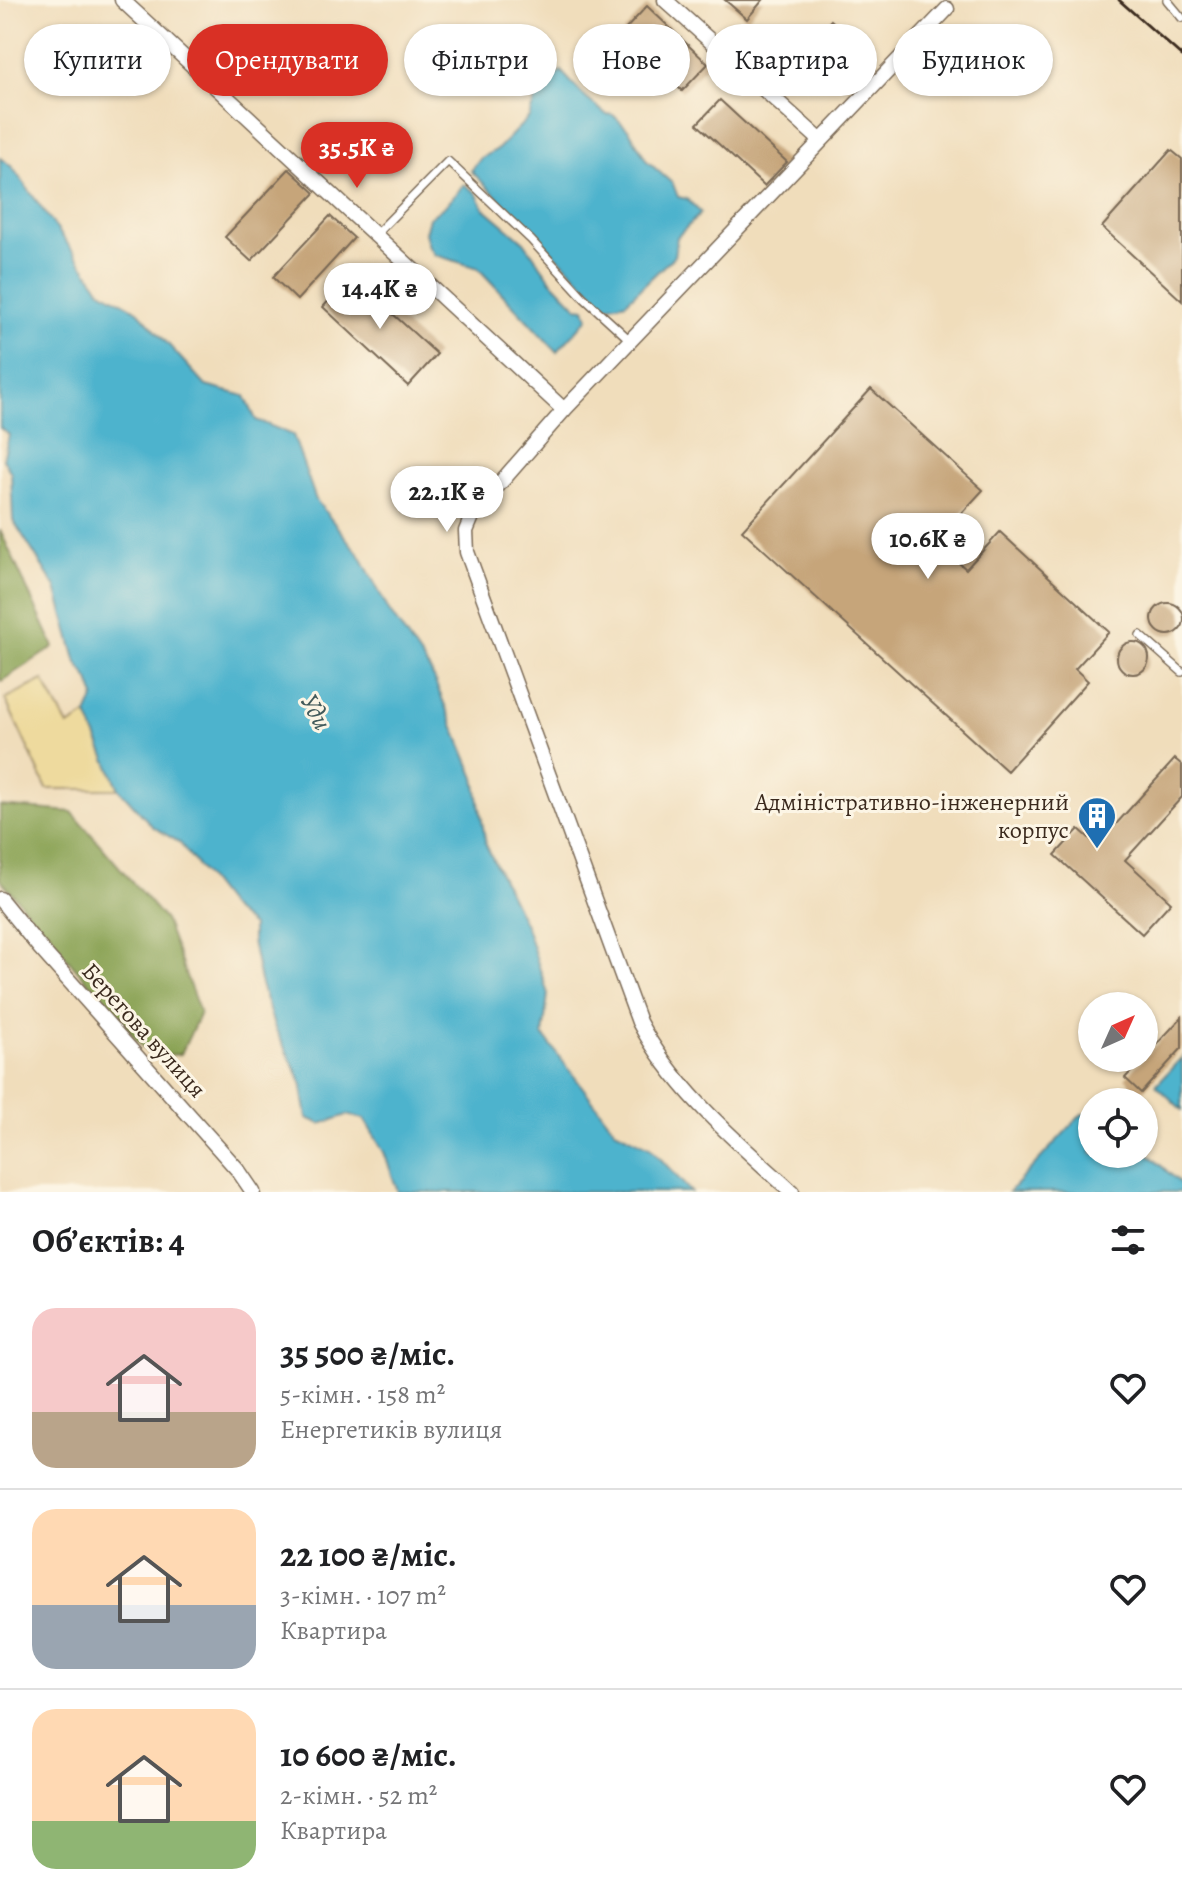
<!DOCTYPE html>
<html lang="uk">
<meta charset="utf-8">
<style>
:root{--surface:#fff;--page:#f6f6f6;--text:#202124;--muted:#757577;--line:#e0e0e0;--accent:#d93025}
body{margin:0;font-family:Alegreya,serif;background:var(--page);color:var(--text);height:100vh;display:flex;flex-direction:column;font-size:30px;white-space:nowrap}
*{box-sizing:border-box;margin:0}
p{font-size:26px;color:var(--muted)}
.icon{flex:none;width:44px;height:44px;fill:none;stroke:currentColor;stroke-width:2;stroke-linecap:round;stroke-linejoin:round}
.map{position:relative;height:1192px;overflow:hidden}
.sheet{display:flex;flex-direction:column;background:var(--surface);flex:1}
.sheet>*{flex:none}
.banner{position:absolute;left:24px;top:24px;width:1134px;height:72px;display:flex;gap:16px}
.needle{width:52px;rotate:45deg}
.fabs{position:absolute;left:1078px;top:992px;display:grid;gap:16px}
.fabs a{display:grid;place-items:center;width:80px;height:80px;border-radius:50%;background:var(--surface);box-shadow:0 2px 6px #0004;font-size:40px}
.price{position:absolute;translate:-50% -68px;padding:0 18px;border-radius:28px;background:#fff;color:#222;font-size:26px;line-height:52px;filter:drop-shadow(0 2px 4px #0008)}
.price::after{content:'';position:absolute;left:50%;top:48px;width:24px;height:18px;margin-left:-12px;background:inherit;clip-path:polygon(0 0,100% 0,50% 100%)}
.price.on{background:var(--accent);color:#fff}
ul{padding:0;list-style:none}
li{display:flex;align-items:center;gap:24px;height:200px;padding:0 32px}
li+li{border-top:2px solid var(--line)}
li span{display:grid;place-items:center;flex:none;width:224px;height:160px;border-radius:24px;color:#555}
li>.icon{margin-inline-start:auto}
span .icon{width:96px;height:96px;fill:#fffc;stroke-width:1}
li b{font-size:34px}
h2{display:flex;justify-content:space-between;align-items:center;height:96px;padding:0 32px;font-size:34px}
.pill{padding:0 28px;border-radius:36px;background:var(--surface);box-shadow:0 2px 6px #0004;font-size:28px;line-height:72px}
.pill.on{background:var(--accent);color:#fff}
.map>svg:first-child{display:block}
</style>
<div class="map">
<svg width="1182" height="1192" viewBox="0 0 1182 1192">
<rect width="100%" height="100%" fill="#fcf5e5"/>
<filter id="ink" filterUnits="userSpaceOnUse"><feTurbulence type="fractalNoise" baseFrequency=".0125" numOctaves="2"/><feDisplacementMap in="SourceGraphic" scale="16" xChannelSelector="R" yChannelSelector="G"/><feConvolveMatrix kernelMatrix="1 2 1 2 8 2 1 2 1" color-interpolation-filters="sRGB"/></filter>
<filter id="wash" filterUnits="userSpaceOnUse"><feTurbulence type="fractalNoise" baseFrequency=".006" numOctaves="4" result="noise"/><feDisplacementMap in="SourceGraphic" scale="32" xChannelSelector="R" yChannelSelector="G"/><feGaussianBlur stdDeviation="1.8" result="paint"/><feColorMatrix in="noise" values="0 0 0 0 0 0 0 0 0 0 0 0 0 0 0 0 0 1.4 0 .05"/><feComposite in="paint" operator="in"/></filter>
<g filter="url(#wash)">
<rect width="100%" height="100%" fill="#f0ddbb"/>
<g fill="#8aa354" stroke="#626639" stroke-width="2">
<polygon points="0,530 54,647 0,682"/>
<polygon points="0,806 72,812 165,920 200,1013 181,1054 151,1057 0,879"/>
</g>
<polygon fill="#eeda9e" stroke="#94825e" stroke-width="2" points="43,680 68,726 87,715 119,789 47,789 5,699"/>
<g fill="#4eb3cd" stroke="#446e76" stroke-width="2">
<polygon points="561,71 587,99 606,114 613,115 629,130 647,161 673,184 678,197 687,199 701,213 677,237 674,256 626,302 607,306 471,171 481,158 498,149 529,117 536,96"/>
<polygon points="0,158 12,167 101,290 138,311 206,386 245,396 256,420 293,435 316,500 361,557 389,611 431,672 475,778 486,845 526,927 548,994 543,1035 615,1130 650,1147 691,1192 398,1192 384,1152 364,1119 347,1115 321,1124 307,1118 301,1081 274,1026 260,981 252,941 252,926 231,909 180,843 152,826 119,789 87,715 95,697 89,680 77,663 56,588 13,520 11,473 3,459 9,435 0,428"/>
<polygon points="464,184 476,193 484,208 524,242 551,280 577,307 585,308 588,318 557,352 478,268 435,255 429,247 425,233 429,218 446,205"/>
<polygon points="1182,1057 1182,1110 1156,1085"/>
<polygon points="1082,1114 1092,1114 1092,1154 1144,1154 1144,1150 1182,1185 1182,1192 1009,1192"/>
</g>
<g id="blocks">
<g fill="#c6a57a">
<polygon points="725,0 763,0 747,19"/>
<polygon points="647,6 708,64 682,91 623,32"/>
<polygon points="831,20 869,54 853,71 815,37"/>
<polygon points="791,40 819,68 803,84 775,56"/>
<polygon points="720,100 787,162 764,186 697,124"/>
<polygon points="1171,150 1182,159 1182,301 1102,227"/>
<polygon points="289,169 315,193 251,261 225,237"/>
<polygon points="330,216 354,238 297,300 273,277"/>
<polygon points="351,276 437,354 408,386 323,307"/>
<polygon points="871,389 983,490 935,542 966,569 1000,532 1109,632 1075,669 1088,681 1007,771 742,530"/>
<circle cx="1168" cy="619" r="16"/>
<circle cx="1133" cy="658" r="16"/>
<polygon points="1175,759 1182,765 1182,797 1125,860 1171,902 1142,934 1055,855 1079,829 1097,845"/>
<polygon points="1182,1017 1182,1048 1141,1093 1125,1078"/>
</g>
</g>
</g>
<g filter="url(#ink)">
<use href="#blocks" fill-opacity="0" stroke="#7a6955" stroke-width="2"/>
<g fill="none" stroke-linecap="round" stroke-linejoin="round">
<g stroke="#7a6955" stroke-width="10">
<g id="service">
<polyline points="1167,0 1182,18"/>
<polyline points="376,234 448,161 531,240 584,298 631,341"/>
<polyline points="1140,635 1182,672"/>
</g>
</g>
<g stroke="#7a6955" stroke-width="17">
<g id="minor">
<polyline points="122,0 564,410"/>
<polyline points="665,0 820,140"/>
<polyline points="0,899 40,948 238,1170 253,1192"/>
<path d="M792 1192C736 1141 675 1090 639 1022L467 552 466 531 473 514 564 410 947 9"/>
</g>
</g>
<use href="#service" stroke="#fff" stroke-width="7"/>
<use href="#minor" stroke="#fff" stroke-width="14"/>
<polyline stroke="#3b2a1e" stroke-width="3" points="1119,0 1182,56"/>
</g>
</g>
<defs>
<g id="building-pin" transform="scale(2)"><path d="M0 17L-7.5 6A9.5 9.5 0 1 1 7.5 6Z" fill="#1f6fb2" stroke="#fcf5e5"/><path d="M-4-6H4V6H1V3H-1V6H-4ZM-2.5-4.3h1.7v1.8h-1.7ZM.8-4.3h1.7v1.8H.8ZM-2.5-1h1.7V.8h-1.7ZM.8-1h1.7V.8H.8Z" fill="#fff"/></g>
</defs>
<g fill-rule="evenodd">
<use href="#building-pin" x="1097" y="816"/>
</g>
<g text-anchor="middle" dominant-baseline="central" stroke-width="6" stroke-linejoin="round" paint-order="stroke">
<g font-size="24" fill="#3b2a1e" stroke="#fcf5e5" text-anchor="end">
<text x="1069" y="802">Адміністративно-інженерний<tspan x="1069" dy="28">корпус</tspan></text>
</g>
<g font-size="24" fill="#3b2a1e" stroke="#fcf5e5">
<text transform="translate(144 1030) rotate(48)">Берегова вулиця</text>
</g>
<g font-size="26" font-style="italic" fill="#425a5b" stroke="#fcf5e5">
<text transform="translate(316 712) rotate(62)">Уди</text>
</g>
</g>
</svg>
<div class="fabs">
<a><svg class="needle" viewBox="-14 -14 28 28"><path d="M0-13l5 13h-10z" fill="#e53935"/><path d="M0 13l5-13h-10z" fill="#757577"/></svg></a>
<a><svg class="icon" aria-label="locate" viewBox="0 0 24 24"><circle cx="12" cy="12" r="6"/><path d="M12 2v4M12 18v4M2 12h4M18 12h4"/></svg></a>
</div>
<b class="price on" style="left:357px;top:190px">35.5K ₴</b>
<b class="price" style="left:380px;top:331px">14.4K ₴</b>
<b class="price" style="left:447px;top:534px">22.1K ₴</b>
<b class="price" style="left:928px;top:581px">10.6K ₴</b>
<div class="banner">
<a class="pill">Купити</a>
<a class="pill on">Орендувати</a>
<a class="pill">Фільтри</a>
<a class="pill">Нове</a>
<a class="pill">Квартира</a>
<a class="pill">Будинок</a>
</div>
</div>
<section class="sheet">
<h2>Об’єктів: 4<svg class="icon" aria-label="filters" viewBox="0 0 24 24"><path d="M4 7h16M4 17h16"/><circle cx="9" cy="7" r="2"/><circle cx="15" cy="17" r="2"/></svg></h2>
<ul>
<li><span style="background:linear-gradient(#f6c9c9 65%,#b9a48a 0)"><svg class="icon" aria-label="home" viewBox="0 0 24 24"><path d="M3 11l9-7 9 7M6 9v11h12V9"/></svg></span><div><b>35 500 ₴/міс.</b><p>5-кімн. · 158 m²</p><p>Енергетиків вулиця</p></div><svg class="icon" aria-label="heart" viewBox="0 0 24 24"><path d="M12 20l-8-8c-3-5 5-10 8-4 3-6 11-1 8 4z"/></svg></li>
<li><span style="background:linear-gradient(#ffd9b3 60%,#9aa5b1 0)"><svg class="icon" aria-label="home" viewBox="0 0 24 24"><path d="M3 11l9-7 9 7M6 9v11h12V9"/></svg></span><div><b>22 100 ₴/міс.</b><p>3-кімн. · 107 m²</p><p>Квартира</p></div><svg class="icon" aria-label="heart" viewBox="0 0 24 24"><path d="M12 20l-8-8c-3-5 5-10 8-4 3-6 11-1 8 4z"/></svg></li>
<li><span style="background:linear-gradient(#ffd9b3 70%,#8fb573 0)"><svg class="icon" aria-label="home" viewBox="0 0 24 24"><path d="M3 11l9-7 9 7M6 9v11h12V9"/></svg></span><div><b>10 600 ₴/міс.</b><p>2-кімн. · 52 m²</p><p>Квартира</p></div><svg class="icon" aria-label="heart" viewBox="0 0 24 24"><path d="M12 20l-8-8c-3-5 5-10 8-4 3-6 11-1 8 4z"/></svg></li>
</ul>
</section>
